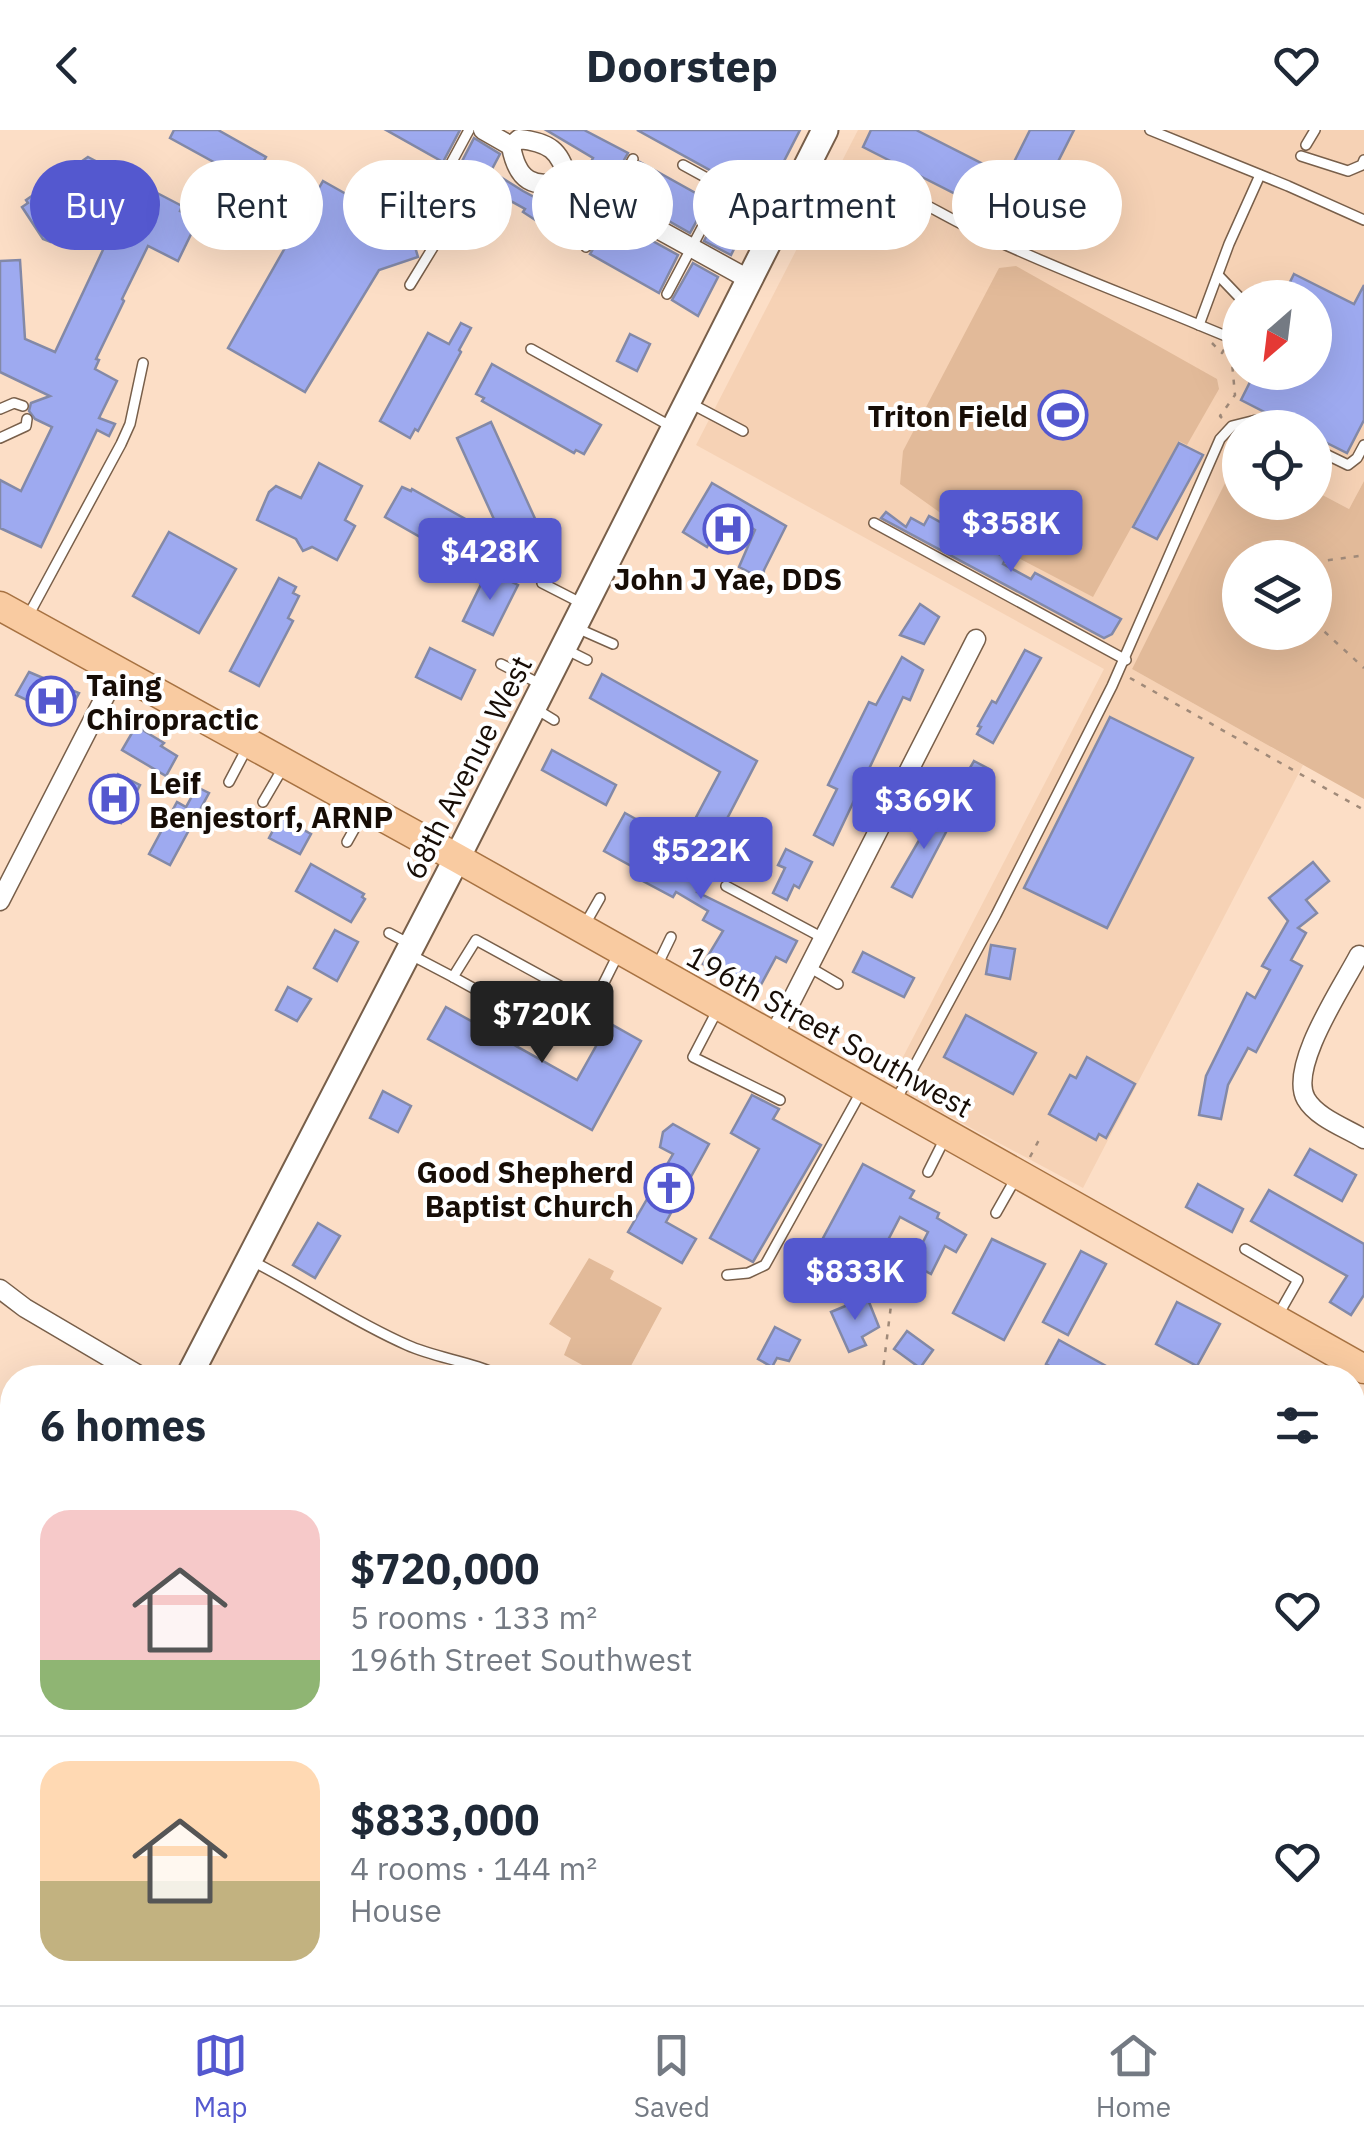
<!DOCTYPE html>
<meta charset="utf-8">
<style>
:root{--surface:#fff;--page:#f6f6f7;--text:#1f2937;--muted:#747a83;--line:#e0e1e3;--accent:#5458cf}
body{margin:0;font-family:"IBM Plex Sans",sans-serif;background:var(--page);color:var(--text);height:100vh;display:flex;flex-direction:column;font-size:38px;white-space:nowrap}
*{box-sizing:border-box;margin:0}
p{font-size:32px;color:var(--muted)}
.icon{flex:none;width:55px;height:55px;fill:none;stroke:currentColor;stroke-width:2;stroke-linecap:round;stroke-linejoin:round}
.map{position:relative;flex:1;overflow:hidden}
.sheet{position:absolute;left:0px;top:1235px;width:1365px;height:640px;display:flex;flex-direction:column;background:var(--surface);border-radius:40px 40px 0 0;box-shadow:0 10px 40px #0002}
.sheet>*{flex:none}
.guide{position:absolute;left:30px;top:30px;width:1305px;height:90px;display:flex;gap:20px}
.needle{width:65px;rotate:208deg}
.controls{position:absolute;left:1222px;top:150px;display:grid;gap:20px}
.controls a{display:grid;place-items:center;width:110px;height:110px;border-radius:50%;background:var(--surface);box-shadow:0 10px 40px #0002;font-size:50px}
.price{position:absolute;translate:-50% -85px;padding:0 22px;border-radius:10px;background:var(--accent);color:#fff;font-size:32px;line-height:65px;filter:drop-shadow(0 2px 5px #0008)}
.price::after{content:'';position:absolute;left:50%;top:60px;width:30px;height:22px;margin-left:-15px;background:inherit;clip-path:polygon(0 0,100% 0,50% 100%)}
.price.selected{background:#222;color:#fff}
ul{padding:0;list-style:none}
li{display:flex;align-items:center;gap:30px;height:250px;padding:0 40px}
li+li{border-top:2px solid var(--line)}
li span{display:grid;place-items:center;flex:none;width:280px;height:200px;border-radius:30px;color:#555}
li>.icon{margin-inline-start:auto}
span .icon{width:120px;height:120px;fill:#fffc;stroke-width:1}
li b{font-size:42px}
h2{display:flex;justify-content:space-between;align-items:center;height:120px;padding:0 40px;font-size:42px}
.chip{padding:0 35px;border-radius:45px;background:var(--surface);box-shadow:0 10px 40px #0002;font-size:35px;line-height:90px}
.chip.selected{background:var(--accent);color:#fff}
header{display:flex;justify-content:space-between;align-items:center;height:130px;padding:0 40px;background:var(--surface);font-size:45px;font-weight:700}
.tabs{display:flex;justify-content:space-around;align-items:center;height:140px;border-top:2px solid var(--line);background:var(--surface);font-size:28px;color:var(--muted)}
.tabs a{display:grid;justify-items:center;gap:5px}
.tabs .selected{color:var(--accent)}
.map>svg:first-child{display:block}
</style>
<header><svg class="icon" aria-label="back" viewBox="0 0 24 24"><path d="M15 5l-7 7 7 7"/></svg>Doorstep<svg class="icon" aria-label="heart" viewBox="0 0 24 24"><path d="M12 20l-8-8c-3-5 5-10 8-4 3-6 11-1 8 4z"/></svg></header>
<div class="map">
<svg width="1364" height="1875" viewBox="0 0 1364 1875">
<rect width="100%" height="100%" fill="#fcdec6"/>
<path fill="#f6d2b5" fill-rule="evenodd" d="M858 0H1364V351L1349 379 1315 361V298H1240V323L1132 539 1303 635 1083 1058 889 954 1104 539 696 315ZM1240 168H1315V242H1240Z"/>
<g fill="#e2ba99" fill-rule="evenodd">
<polygon points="1016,136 1217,249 1219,259 1187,315 1179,311 1093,467 963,399 900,354 903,321 999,138"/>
<path d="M1240 323V372H1315V361L1349 379 1364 351V669L1132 539ZM1240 428H1315V502H1240Z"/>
<polygon points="589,1128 614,1141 610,1149 662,1178 625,1247 604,1247 564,1225 571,1208 549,1194"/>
</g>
<g fill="#9eaaf0" stroke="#8389a7" stroke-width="2.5">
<polygon points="174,0 218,0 266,27 252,53 170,8"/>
<polygon points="386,0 460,0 443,32"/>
<polygon points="546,0 584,0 628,23 608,58 584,44 593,28"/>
<polygon points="637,0 800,0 764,70"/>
<polygon points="871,0 916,0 1007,46 1030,0 1074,0 1024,99 863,17"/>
<polygon points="474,8 500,24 491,41 523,61 564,83 574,67 597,80 578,118 523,82 525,79 457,41"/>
<polygon points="88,27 182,76 180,81 194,87 191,95 194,98 178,131 148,116 122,169 124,171 96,229 99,230 95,239 117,251 99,288 115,294 109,306 97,300 41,417 0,398 0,350 21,361 52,297 35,289 29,281 31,273 50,266 0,242 0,131 20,130 25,209 55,222 117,90 92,78 51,112 43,109 22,77 28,73 26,70"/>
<polygon points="640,32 708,70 690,103 623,65"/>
<polygon points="323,51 410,100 418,127 379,140 305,262 228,218"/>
<polygon points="722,76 748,91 731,125 704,111"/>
<polygon points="611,88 678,125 659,163 590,124"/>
<polygon points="693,133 718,147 698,186 672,170"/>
<polygon points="1294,144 1354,174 1364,155 1364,290 1347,323 1315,307 1315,298 1296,298 1241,270 1255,242 1315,242 1315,168 1282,168"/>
<polygon points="461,193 471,198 459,220 461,222 418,301 415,299 410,308 380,291 428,203 449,214"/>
<polygon points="630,204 650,214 637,241 617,231"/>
<polygon points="492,234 601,295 584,324 576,320 574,323 482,271 484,268 476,264"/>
<polygon points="491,292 542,404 508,420 457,308"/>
<polygon points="1179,313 1203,325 1157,409 1133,397"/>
<polygon points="319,333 362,356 345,390 355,396 337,430 312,417 303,421 296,409 257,390 269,362 276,356 301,368"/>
<polygon points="712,353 786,396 764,440 763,449 739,437 755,400 727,382 707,417 683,402"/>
<polygon points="402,357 411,361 412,359 476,395 457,428 385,387"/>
<polygon points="886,382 906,397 911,388 924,395 929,386 1006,428 1003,434 1031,449 1035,443 1121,489 1112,504 1104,508 881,388"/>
<polygon points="169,402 236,439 199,503 133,466"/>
<polygon points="488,440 518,455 493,505 463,491"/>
<polygon points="279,448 296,457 293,463 299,466 288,488 293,491 259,556 230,541"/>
<polygon points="920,474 939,487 924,514 900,505"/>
<polygon points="430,518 475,540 461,569 416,547"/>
<polygon points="1025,520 1041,528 993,613 977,604 981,597 978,596 992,571 996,573"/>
<polygon points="902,527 923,540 910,570 903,567 833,715 814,705 837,659 828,655 869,572 876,575"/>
<polygon points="29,542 79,563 65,588 16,565"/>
<polygon points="602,544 757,631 718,706 693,693 720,642 590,568"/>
<polygon points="1110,587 1193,628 1107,798 1024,758"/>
<polygon points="136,596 164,613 161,616 177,626 166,646 122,620"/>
<polygon points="552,620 616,655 606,675 542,640"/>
<polygon points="974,631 991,640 975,670 957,660"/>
<polygon points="118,644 140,655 121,693 92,679 102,658 106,660"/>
<polygon points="197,657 209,663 170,735 149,724 177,672 186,677"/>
<polygon points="940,674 956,683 912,767 892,757"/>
<polygon points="625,683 713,732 697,762 797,811 786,832 776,827 756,864 703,834 723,801 703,790 708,781 676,762 673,767 639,749 642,742 604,721"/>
<polygon points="280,687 311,704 300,724 269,708"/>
<polygon points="786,719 812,732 799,758 794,755 787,770 773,763 785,738 778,735"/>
<polygon points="1313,732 1329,751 1306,770 1317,783 1298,798 1306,803 1291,830 1302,836 1256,922 1248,918 1228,955 1221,989 1199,985 1206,946 1247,863 1255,868 1270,840 1262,836 1288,791 1269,768"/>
<polygon points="311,734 364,764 362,767 365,769 351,792 296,761"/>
<polygon points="335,800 358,812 337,851 314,838"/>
<polygon points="991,815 1015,819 1010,849 986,844"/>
<polygon points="863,822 914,848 904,867 853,842"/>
<polygon points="288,857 311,869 297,891 276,880"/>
<polygon points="446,877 577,950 609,893 641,911 592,1000 428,909"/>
<polygon points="966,885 1036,923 1013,964 944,927"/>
<polygon points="1087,927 1135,954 1106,1008 1099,1004 1096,1010 1049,984 1070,945 1076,948"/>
<polygon points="383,961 411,976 398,1002 370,988"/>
<polygon points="752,965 779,979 773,989 821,1015 753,1132 710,1108 759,1019 731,1003"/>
<polygon points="673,994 709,1014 666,1092 696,1109 682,1133 628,1102 673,1024 660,1017 663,1002"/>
<polygon points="1310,1019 1356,1045 1342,1071 1295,1045"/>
<polygon points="863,1034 914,1061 910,1068 939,1083 937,1088 966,1105 956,1122 945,1116 931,1144 916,1136 924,1122 919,1120 928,1102 900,1087 874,1137 822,1110"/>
<polygon points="1198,1054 1243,1079 1232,1102 1186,1077"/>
<polygon points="1269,1060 1364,1114 1364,1165 1351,1185 1330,1172 1347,1146 1251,1091"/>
<polygon points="318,1093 340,1106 315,1148 293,1135"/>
<polygon points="992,1109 1045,1134 1004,1210 953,1183"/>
<polygon points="1081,1121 1106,1134 1068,1205 1043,1192"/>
<polygon points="867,1167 879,1197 862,1207 866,1215 849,1222 831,1182"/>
<polygon points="1177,1172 1220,1194 1197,1236 1156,1214"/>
<polygon points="775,1197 800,1210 789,1231 777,1228 772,1237 758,1229"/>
<polygon points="907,1201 933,1220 920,1238 894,1219"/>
<polygon points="1059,1210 1128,1248 1071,1248 1046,1234"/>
</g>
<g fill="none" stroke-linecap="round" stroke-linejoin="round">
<g stroke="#785f4a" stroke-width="12">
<g id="lane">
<polyline points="1150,0 1288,56 1364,90"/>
<polyline points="1306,15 1315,0"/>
<polyline points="1301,26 1348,41 1362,35 1364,30"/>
<polyline points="683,35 778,87"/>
<polyline points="448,39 469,0"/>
<path d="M865 61 881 54C916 67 945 87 978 102 1050 137 1125 164 1199 195L1229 114 1260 45"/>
<polyline points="586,117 633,29"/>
<polyline points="1218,145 1240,168"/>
<polyline points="410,155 443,101"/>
<polyline points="667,164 714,75"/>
<polyline points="1199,195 1233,209 1240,173"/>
<polyline points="531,219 672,297"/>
<polyline points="688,272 743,301"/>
<polyline points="0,279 14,273 23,276"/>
<polyline points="0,308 26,296 27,289"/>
<polyline points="1315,319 1348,335 1357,328 1364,315"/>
<polyline points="874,393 1126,530"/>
<polyline points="542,453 583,474"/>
<polyline points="27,488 121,314 130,294 143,233"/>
<polyline points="579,499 613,514"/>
<polyline points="567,520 587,530"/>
<polyline points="501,534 542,555"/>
<polyline points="536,579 554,590"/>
<polyline points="229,652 248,616"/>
<polyline points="263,672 284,636"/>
<polyline points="347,712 365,680"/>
<polyline points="726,756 823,808"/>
<polyline points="584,796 600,768"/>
<polyline points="389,803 410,814"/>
<polyline points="411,825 453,847"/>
<polyline points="809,837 838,854"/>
<polyline points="656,838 671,807"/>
<path d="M591 873 476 810 453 847 560 906C567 906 569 907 575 901 589 887 608 843 619 823"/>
<polyline points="718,879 693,927 780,970"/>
<polyline points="895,972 996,785 1112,556 1220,309 1232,296 1256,290 1270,298"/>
<polyline points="928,1042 946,1006"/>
<polyline points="996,1083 1017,1046"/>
<polyline points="1245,1119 1298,1150 1277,1187"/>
<path d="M254 1132C305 1158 354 1192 407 1215 438 1229 473 1231 504 1248"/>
<polyline points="727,1145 748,1143 765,1135 862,960"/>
</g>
</g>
<g stroke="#785f4a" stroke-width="21">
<g id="street">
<polyline points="483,0 511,16"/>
<path d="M511 16C517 50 533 61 567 49L750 150"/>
<path d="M511 16 519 9C548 12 561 20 567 49"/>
<polyline points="0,771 118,541"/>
<path d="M1359 825C1343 856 1288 937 1306 969 1317 988 1346 998 1364 1009"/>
<polyline points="773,907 976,509"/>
<polyline points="0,1159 25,1178 144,1248"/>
<polyline points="0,1477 12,1483"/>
<polyline points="1352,1609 1364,1615"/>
<polyline points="1352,1846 1364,1838"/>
<polyline points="735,1862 759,1875"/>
<polyline points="1351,1862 1352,1875"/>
<polyline points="278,1875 284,1862"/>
<polyline points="810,1875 816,1862"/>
</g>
</g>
<g stroke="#785f4a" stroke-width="29">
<g id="secondary">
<polyline points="188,1248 457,728 825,0"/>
<polyline points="0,1607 12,1584"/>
</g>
</g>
<g stroke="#a77242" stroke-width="31">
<polyline id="primary" points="0,476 457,728 1364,1239"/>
</g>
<g stroke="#a08a79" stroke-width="2.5" stroke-dasharray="5 8" stroke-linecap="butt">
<polyline points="1212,213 1222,223 1225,218"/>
<polyline points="1222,288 1220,286 1235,265 1231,222"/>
<polyline points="1259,428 1268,421 1289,428"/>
<polyline points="1315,432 1359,426 1364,428"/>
<polyline points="1315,493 1364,538"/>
<polyline points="1130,548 1364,680"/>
<polyline points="1030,1027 1041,1006"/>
<polyline points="882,1248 893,1159 897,1151"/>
</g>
<use href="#lane" stroke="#fff" stroke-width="9"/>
<use href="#street" stroke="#fff" stroke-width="18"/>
<use href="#secondary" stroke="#fff" stroke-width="25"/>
<use href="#primary" stroke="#f9cba1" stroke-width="28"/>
</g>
<defs>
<g id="stadium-ring" transform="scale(2.5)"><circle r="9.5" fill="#fff" stroke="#5458cf" stroke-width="1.5"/><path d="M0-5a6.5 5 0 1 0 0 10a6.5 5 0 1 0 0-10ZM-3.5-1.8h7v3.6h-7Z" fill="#5458cf"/></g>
<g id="hospital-ring" transform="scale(2.5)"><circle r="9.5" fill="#fff" stroke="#5458cf" stroke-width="1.5"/><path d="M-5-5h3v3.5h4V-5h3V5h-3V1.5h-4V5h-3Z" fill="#5458cf"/></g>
<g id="church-ring" transform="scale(2.5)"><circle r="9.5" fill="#fff" stroke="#5458cf" stroke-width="1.5"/><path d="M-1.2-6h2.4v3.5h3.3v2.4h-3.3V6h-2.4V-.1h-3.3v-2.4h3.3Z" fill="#5458cf"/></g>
</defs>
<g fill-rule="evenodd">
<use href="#stadium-ring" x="1063" y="285"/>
<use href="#hospital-ring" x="728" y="399"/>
<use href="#hospital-ring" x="51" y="571"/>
<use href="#hospital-ring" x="114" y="669"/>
<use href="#church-ring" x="669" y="1058"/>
</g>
<g text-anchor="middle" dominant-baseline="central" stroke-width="8" stroke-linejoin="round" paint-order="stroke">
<g font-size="30" font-weight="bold" fill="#170d06" stroke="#fff" text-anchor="end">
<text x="1028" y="285">Triton Field</text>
<text x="728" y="448" text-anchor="middle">John J Yae, DDS</text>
<text x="86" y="554" text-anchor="start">Taing<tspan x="86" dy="34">Chiropractic</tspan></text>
<text x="149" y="652" text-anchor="start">Leif<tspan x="149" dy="34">Benjestorf, ARNP</tspan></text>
<text x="634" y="1041">Good Shepherd<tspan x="634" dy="34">Baptist Church</tspan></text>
</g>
<g font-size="30" fill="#170d06" stroke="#fff">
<text transform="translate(467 637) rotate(-63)">68th Avenue West</text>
<text transform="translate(830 901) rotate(29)">196th Street Southwest</text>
</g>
</g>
</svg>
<div class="controls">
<a><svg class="needle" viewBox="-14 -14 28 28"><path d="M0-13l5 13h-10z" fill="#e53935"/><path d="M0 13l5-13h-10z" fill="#747a83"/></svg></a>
<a><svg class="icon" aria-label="locate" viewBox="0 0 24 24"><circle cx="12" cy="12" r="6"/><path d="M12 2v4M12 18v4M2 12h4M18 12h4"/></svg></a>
<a><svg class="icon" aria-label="layers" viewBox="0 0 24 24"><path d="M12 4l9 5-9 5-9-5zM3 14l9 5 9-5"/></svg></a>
</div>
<b class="price" style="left:1011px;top:445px">$358K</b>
<b class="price" style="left:490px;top:473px">$428K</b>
<b class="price" style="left:924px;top:722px">$369K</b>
<b class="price" style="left:701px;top:772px">$522K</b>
<b class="price selected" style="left:542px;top:936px">$720K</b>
<b class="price" style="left:855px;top:1193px">$833K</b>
<div class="guide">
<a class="chip selected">Buy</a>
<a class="chip">Rent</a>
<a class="chip">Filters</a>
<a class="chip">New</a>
<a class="chip">Apartment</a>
<a class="chip">House</a>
</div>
<section class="sheet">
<h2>6 homes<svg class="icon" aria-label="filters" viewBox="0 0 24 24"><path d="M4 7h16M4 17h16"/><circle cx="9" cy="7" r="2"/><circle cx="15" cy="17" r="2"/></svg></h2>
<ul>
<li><span style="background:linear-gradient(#f6c9c9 75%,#8fb573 0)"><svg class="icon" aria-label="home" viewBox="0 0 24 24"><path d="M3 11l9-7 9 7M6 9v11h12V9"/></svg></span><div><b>$720,000</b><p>5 rooms · 133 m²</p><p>196th Street Southwest</p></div><svg class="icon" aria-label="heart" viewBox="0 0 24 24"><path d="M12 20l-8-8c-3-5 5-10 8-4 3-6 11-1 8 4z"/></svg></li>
<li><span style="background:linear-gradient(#ffd9b3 60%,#c2b280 0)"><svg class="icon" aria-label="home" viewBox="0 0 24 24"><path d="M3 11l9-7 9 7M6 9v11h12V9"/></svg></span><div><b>$833,000</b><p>4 rooms · 144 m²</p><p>House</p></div><svg class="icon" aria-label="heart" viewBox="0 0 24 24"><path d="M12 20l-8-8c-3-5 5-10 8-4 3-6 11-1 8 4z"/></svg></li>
</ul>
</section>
</div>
<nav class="tabs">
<a class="selected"><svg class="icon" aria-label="map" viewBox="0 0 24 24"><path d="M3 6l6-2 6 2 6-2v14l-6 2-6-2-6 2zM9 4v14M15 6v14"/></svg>Map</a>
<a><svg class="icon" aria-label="saved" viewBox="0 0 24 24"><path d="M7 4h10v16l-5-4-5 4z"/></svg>Saved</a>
<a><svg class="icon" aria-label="home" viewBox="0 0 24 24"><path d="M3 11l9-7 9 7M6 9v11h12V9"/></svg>Home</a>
</nav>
